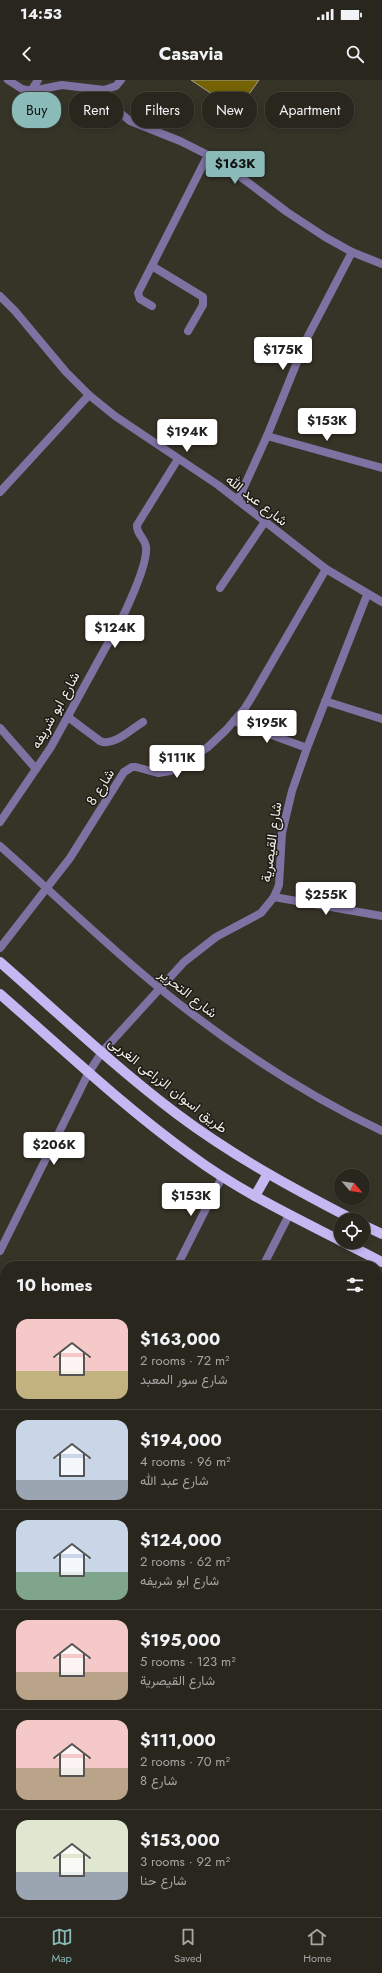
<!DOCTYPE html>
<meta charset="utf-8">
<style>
:root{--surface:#28261d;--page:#302e26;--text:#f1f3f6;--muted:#a5a5a4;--line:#44433b;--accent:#8bbbb9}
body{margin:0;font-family:Jost,Vazirmatn,sans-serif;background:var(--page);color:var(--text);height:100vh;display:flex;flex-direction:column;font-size:15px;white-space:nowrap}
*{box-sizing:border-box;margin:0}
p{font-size:13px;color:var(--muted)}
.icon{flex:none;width:22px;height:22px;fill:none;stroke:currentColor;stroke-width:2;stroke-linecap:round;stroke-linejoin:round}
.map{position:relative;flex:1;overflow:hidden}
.side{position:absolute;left:0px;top:1181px;width:382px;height:656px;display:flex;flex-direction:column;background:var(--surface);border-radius:16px 16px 0 0;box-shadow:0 2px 6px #0003,0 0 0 1px var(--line)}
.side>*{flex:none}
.top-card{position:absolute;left:12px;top:12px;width:358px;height:36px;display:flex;gap:8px}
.needle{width:26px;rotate:118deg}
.tools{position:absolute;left:334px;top:1089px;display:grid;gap:8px}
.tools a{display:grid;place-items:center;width:36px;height:36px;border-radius:50%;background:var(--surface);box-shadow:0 2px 6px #0003,0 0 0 1px var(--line);font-size:20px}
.price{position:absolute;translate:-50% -34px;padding:0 9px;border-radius:4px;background:#fff;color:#222;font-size:13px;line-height:26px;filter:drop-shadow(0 1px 2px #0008)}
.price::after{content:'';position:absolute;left:50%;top:24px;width:12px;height:9px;margin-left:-6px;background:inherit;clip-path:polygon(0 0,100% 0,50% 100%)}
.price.selected{background:var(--accent);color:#111}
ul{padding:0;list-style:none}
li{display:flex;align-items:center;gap:12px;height:100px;padding:0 16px}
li+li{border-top:1px solid var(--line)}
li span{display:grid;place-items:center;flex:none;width:112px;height:80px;border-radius:12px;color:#555}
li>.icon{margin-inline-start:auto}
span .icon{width:48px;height:48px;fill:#fffc;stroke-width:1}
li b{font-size:17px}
h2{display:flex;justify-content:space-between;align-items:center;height:48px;padding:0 16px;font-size:17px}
.pill{padding:0 14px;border-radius:16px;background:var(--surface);box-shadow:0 2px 6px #0003,0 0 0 1px var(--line);font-size:14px;line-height:36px}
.pill.selected{background:var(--accent);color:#111}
.status{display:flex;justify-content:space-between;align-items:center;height:28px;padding:0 20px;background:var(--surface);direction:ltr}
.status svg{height:11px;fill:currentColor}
header{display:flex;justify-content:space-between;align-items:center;height:52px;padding:0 16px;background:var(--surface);font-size:18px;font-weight:700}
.tab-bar{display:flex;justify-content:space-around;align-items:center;height:56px;border-top:1px solid var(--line);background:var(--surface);font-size:11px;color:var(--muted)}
.tab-bar a{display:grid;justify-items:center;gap:2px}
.tab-bar .selected{color:var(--accent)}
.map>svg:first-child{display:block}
</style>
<div class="status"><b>14:53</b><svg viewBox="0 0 49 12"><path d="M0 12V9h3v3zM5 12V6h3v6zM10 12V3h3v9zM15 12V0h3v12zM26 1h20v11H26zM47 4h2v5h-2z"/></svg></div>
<header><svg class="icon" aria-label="back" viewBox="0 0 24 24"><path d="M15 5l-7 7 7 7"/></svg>Casavia<svg class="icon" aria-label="search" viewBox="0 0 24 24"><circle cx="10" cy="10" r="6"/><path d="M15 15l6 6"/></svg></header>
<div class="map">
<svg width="382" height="1837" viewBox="0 0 382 1837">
<rect width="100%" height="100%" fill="#363327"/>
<polygon fill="#746204" stroke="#a4a092" points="191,0 259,0 242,24 221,20"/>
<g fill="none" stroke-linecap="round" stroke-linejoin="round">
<g stroke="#7e72a2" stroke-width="8">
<polyline points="8,0 22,9 31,11 62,5 104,10 116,6 121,0"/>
<polyline points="104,10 118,31 130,41 180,61 208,75 221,82 287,132 325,157 352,172 382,184"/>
<polyline points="31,11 38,0"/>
<polyline points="152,186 203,217 203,225 188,251"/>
<polyline points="0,216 15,231 66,292 89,315 115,336 218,405 326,489 382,522"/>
<polyline points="152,226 140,219 138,213 208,75"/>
<polyline points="267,356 382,388"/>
<polyline points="0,412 89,315"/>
<polyline points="238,420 267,356 306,260 352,172"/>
<polyline points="220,508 264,443"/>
<polyline points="325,621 382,639"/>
<path d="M68 637 100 661C114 667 131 649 143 642"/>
<polyline points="234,641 307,668"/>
<polyline points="0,648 36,689"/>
<path d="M0 742 51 667 124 534C131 519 148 483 146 467 145 458 136 454 137 445L178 379"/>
<path d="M0 766C53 813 104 863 158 907 227 963 302 1013 382 1051"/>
<polyline points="274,817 382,836"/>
<polyline points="0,868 70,778 124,692 132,687 136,687 158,693 170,691 208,667 226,650 245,628 253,615 326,489"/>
<polyline points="0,1171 89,992 102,972 184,882 216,857 261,833 274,817 279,805 282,753 292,711 307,668 367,515"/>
<polyline points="177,1186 222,1097"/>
<polyline points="263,1186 289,1135"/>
<polyline points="377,1220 382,1207"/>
<polyline points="377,1367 382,1355"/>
<polyline points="377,1460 382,1447"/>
<polyline points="0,1544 5,1547"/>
<polyline points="377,1618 382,1620"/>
<polyline points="0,1649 5,1651"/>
<polyline points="377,1714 382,1703"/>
<polyline points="0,1777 5,1767"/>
<polyline points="58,1837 60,1832"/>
<polyline points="142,1837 145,1832"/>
<polyline points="221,1837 223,1832"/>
<polyline points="324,1837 327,1832"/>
</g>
<g stroke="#c5b8f2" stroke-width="10">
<path d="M0 882C58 933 115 987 177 1034 233 1076 292 1108 354 1140"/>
<path d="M0 914C63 969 124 1027 192 1076 238 1110 290 1135 341 1161"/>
<polyline points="255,1116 267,1095"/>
<polyline points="363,1145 382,1154"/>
<polyline points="343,1162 382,1182"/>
</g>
</g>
<g text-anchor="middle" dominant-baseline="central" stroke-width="3" stroke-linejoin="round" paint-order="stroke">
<g font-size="14" fill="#eeede5" stroke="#1c1b15">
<text transform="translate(257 420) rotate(38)">شارع عبد الله</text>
<text transform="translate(55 630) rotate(-61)">شارع ابو شريفه</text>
<text transform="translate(100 707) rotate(-58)">شارع 8</text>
<text transform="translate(271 762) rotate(-82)">شارع القيصرية</text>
<text transform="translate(188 913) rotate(38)">شارع التحرير</text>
<text transform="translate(168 1005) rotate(38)">طريق اسوان الزراعى الغربى</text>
</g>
</g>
</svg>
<div class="tools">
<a><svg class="needle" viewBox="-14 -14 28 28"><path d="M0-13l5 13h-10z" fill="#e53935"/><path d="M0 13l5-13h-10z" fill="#a5a5a4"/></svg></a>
<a><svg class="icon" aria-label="locate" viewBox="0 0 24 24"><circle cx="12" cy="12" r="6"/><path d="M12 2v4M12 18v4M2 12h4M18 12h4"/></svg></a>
</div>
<b class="price selected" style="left:235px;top:105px">$163K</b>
<b class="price" style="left:283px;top:291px">$175K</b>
<b class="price" style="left:327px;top:362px">$153K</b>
<b class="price" style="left:187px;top:373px">$194K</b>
<b class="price" style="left:115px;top:569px">$124K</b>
<b class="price" style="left:267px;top:664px">$195K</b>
<b class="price" style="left:177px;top:699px">$111K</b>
<b class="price" style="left:326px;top:836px">$255K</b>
<b class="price" style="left:54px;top:1086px">$206K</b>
<b class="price" style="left:191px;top:1137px">$153K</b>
<div class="top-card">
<a class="pill selected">Buy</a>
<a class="pill">Rent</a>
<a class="pill">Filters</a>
<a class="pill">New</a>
<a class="pill">Apartment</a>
</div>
<section class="side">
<h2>10 homes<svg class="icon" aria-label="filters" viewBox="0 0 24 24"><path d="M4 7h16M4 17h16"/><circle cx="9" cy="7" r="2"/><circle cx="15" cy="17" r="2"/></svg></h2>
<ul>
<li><span style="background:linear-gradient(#f6c9c9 65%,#c2b280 0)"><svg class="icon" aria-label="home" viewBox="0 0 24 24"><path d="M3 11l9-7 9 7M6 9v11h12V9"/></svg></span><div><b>$163,000</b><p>2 rooms · 72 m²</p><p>شارع سور المعبد</p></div></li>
<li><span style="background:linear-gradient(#c9d6e8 75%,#9aa5b1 0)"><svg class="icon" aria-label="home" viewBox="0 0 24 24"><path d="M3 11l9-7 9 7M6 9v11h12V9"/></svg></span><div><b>$194,000</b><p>4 rooms · 96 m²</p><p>شارع عبد الله</p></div></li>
<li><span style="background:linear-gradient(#c9d6e8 65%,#7fa58c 0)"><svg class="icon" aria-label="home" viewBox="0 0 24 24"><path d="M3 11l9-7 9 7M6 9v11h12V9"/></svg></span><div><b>$124,000</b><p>2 rooms · 62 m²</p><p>شارع ابو شريفه</p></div></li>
<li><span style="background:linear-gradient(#f6c9c9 65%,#b9a48a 0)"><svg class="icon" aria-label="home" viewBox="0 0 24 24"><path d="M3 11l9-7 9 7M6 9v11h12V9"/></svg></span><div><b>$195,000</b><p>5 rooms · 123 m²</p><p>شارع القيصرية</p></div></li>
<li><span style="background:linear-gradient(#f6c9c9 60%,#b9a48a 0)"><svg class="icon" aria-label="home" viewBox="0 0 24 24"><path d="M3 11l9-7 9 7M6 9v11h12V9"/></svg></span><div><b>$111,000</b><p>2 rooms · 70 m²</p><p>شارع 8</p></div></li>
<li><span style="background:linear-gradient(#dfe7d0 65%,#9aa5b1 0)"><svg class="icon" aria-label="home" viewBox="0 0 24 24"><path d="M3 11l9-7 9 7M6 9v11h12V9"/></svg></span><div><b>$153,000</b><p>3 rooms · 92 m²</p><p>شارع حنا</p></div></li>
</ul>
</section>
</div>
<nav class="tab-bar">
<a class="selected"><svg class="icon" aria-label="map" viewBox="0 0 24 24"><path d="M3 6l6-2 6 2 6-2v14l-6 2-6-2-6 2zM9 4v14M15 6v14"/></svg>Map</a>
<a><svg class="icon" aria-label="saved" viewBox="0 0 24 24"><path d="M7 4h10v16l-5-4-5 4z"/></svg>Saved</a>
<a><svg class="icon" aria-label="home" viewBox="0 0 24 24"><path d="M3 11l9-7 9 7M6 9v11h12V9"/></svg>Home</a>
</nav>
